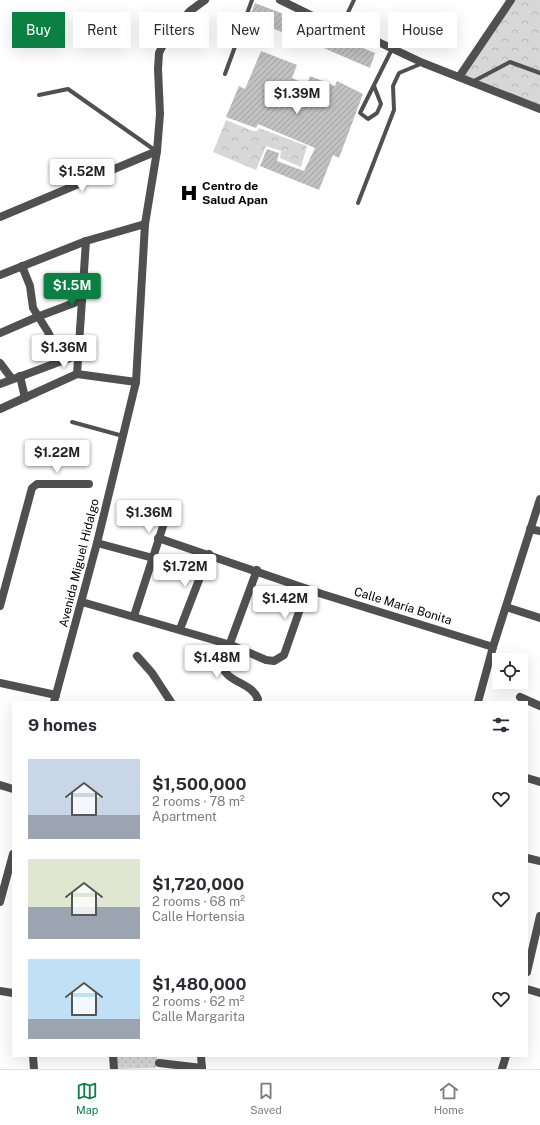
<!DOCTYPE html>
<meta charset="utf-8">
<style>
:root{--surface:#fff;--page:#f2f2f3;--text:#2b2b33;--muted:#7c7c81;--line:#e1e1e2;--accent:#0b8043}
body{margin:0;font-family:"Public Sans",sans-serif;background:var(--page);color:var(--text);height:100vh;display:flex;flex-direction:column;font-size:15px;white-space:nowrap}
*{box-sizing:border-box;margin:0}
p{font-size:13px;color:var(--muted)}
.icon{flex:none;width:22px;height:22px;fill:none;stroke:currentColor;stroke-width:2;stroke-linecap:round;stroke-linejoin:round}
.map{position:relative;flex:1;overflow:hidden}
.drawer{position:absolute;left:12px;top:701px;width:516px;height:356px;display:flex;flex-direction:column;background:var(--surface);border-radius:0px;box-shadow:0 4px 16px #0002}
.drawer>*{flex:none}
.hud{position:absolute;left:12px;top:12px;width:516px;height:36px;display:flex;gap:8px}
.controls{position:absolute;left:492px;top:653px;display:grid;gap:8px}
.controls a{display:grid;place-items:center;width:36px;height:36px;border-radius:0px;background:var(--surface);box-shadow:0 4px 16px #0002;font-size:20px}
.price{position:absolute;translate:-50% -34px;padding:0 9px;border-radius:4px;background:#fff;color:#222;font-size:13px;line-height:26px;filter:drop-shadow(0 1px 2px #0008)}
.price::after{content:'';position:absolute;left:50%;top:24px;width:12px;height:9px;margin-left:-6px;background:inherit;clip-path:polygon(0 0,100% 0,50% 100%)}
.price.current{background:var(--accent);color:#fff}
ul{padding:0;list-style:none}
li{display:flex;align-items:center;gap:12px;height:100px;padding:0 16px}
li span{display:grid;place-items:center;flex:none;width:112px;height:80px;border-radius:0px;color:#555}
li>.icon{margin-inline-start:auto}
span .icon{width:48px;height:48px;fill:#fffc;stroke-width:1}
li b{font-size:17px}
h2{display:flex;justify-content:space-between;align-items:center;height:48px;padding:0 16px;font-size:17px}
.pill{padding:0 14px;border-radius:0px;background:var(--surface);box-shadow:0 4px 16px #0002;font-size:14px;line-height:36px}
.pill.current{background:var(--accent);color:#fff}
.tabs{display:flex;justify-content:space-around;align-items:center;height:56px;border-top:1px solid var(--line);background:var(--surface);font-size:11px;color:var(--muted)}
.tabs a{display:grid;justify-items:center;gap:2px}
.tabs .current{color:var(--accent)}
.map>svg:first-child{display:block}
</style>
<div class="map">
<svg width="540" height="1069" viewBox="0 0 540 1069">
<defs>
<pattern id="grass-dots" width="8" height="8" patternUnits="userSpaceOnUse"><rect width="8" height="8" fill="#d7d7d7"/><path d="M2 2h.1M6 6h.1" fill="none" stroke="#b7b7b7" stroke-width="1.8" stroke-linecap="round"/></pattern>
<pattern id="park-crowns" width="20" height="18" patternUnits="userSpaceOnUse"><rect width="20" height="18" fill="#d7d7d7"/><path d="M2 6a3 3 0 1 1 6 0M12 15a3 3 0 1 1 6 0" fill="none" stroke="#b7b7b7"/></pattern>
<pattern id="building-hatch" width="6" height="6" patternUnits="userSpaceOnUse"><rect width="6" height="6" fill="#c0c0c0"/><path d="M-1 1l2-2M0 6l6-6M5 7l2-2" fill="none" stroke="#a3a3a3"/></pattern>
</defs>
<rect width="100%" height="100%" fill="#fff"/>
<polygon fill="url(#grass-dots)" points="116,1056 157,1056 156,1068 116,1069"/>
<g fill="url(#park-crowns)">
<polygon points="513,0 540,0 540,107 462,75"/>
<polygon points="226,120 253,131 257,131 259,128 307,146 301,167 280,158 281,151 266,146 256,170 213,152"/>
</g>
<g fill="url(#building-hatch)">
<polygon points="255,3 309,24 302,40 249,19"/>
<polygon points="324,32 375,53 370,68 319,46"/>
<polygon points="261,51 297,65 292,78 307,85 310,76 335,86 337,81 363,94 339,158 333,155 319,190 260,166 267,149 279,153 277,161 304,171 315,148 258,124 256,128 226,117 239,86 245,89"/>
</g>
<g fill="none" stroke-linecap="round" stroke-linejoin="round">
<g stroke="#505050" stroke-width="4">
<polyline points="342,25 354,0"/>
<polyline points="225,74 252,0"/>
<polyline points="472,82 510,62 540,73"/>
<polyline points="374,86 381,104 377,113 368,119 360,113 392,49"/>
<polyline points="39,95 68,89 156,151"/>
<polyline points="358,203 394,110 393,86 399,73 423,63"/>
<polyline points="72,422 123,436"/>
</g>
<g stroke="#505050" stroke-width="8">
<polyline points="280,0 325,22 342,25 423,63 540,109"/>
<polyline points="459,77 511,0"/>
<polyline points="0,217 157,151"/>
<polyline points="22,266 30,286 33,308 48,332 61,360"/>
<polyline points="0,275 86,241 145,224"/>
<polyline points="0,333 37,317 82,300"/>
<polyline points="0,363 12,379"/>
<polyline points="77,374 86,241"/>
<polyline points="20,376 25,398"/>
<polyline points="0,384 78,355"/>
<polyline points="0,409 77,374 136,382"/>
<polyline points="530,529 540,531"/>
<polyline points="158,538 322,594 493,647"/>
<polyline points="97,543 153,558"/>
<path d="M257 570 222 665C227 684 251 681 258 699L257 702"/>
<polyline points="82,602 231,645 266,660 274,661 284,655 307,589"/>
<polyline points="0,606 32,488 37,484 89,484"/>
<polyline points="506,607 540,618"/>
<polyline points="134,616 166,517"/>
<polyline points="180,629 209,554"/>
<polyline points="137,656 152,673 171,702"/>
<polyline points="0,683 56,695"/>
<polyline points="520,697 540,706"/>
<polyline points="54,702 97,543 136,382 145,224 157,151 160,114 158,69 159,53 167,37 190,11 205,0"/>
<polyline points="478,702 493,647 540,499"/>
<polyline points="527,778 540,782"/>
<polyline points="0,785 13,789"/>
<polyline points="527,858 540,861"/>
<polyline points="0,902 13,854"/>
<polyline points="527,972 540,916"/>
<polyline points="527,989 540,993"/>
<polyline points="0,991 13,993"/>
<polyline points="33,1056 34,1069"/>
<polyline points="113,1056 114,1069"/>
<polyline points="201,1056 202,1069"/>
<polyline points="159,1063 202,1068"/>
<polyline points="502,1069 506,1056"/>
</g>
</g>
<defs>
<g id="hospital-bare" transform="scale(1.38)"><path d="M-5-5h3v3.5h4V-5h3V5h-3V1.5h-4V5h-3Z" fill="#000" stroke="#fff" stroke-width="2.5" paint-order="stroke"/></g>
</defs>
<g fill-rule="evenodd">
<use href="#hospital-bare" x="189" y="193"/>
</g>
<g text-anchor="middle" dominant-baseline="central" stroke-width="4" stroke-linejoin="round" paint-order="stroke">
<g font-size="12" font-weight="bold" fill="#000" stroke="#fff" text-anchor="start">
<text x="202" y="186">Centro de<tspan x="202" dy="14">Salud Apan</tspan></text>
</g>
<g font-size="12" fill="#000" stroke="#fff">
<text transform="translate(79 563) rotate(-76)">Avenida Miguel Hidalgo</text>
<text transform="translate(403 606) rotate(17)">Calle María Bonita</text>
</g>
</g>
</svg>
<div class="controls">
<a><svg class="icon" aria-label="locate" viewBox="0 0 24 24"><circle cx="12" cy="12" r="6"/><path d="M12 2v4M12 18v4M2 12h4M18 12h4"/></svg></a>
</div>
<b class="price" style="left:297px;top:115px">$1.39M</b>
<b class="price" style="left:82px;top:193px">$1.52M</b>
<b class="price current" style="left:72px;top:307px">$1.5M</b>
<b class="price" style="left:64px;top:369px">$1.36M</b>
<b class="price" style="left:57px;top:474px">$1.22M</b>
<b class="price" style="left:149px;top:534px">$1.36M</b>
<b class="price" style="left:185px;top:588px">$1.72M</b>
<b class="price" style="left:285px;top:620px">$1.42M</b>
<b class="price" style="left:217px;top:679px">$1.48M</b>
<div class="hud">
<a class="pill current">Buy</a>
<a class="pill">Rent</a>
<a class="pill">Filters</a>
<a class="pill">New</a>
<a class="pill">Apartment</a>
<a class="pill">House</a>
</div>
<section class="drawer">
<h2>9 homes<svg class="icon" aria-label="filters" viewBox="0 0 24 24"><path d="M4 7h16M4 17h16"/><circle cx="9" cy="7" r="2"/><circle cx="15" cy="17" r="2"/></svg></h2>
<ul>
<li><span style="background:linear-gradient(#c9d6e8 70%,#9aa5b1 0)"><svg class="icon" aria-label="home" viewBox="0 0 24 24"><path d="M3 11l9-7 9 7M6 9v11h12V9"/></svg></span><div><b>$1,500,000</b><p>2 rooms · 78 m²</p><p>Apartment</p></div><svg class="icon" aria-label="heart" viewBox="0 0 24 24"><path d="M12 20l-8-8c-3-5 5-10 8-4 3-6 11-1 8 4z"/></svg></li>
<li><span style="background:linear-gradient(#dfe7d0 60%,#9aa5b1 0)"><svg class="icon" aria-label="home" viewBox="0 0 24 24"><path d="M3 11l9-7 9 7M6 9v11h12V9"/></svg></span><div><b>$1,720,000</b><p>2 rooms · 68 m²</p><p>Calle Hortensia</p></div><svg class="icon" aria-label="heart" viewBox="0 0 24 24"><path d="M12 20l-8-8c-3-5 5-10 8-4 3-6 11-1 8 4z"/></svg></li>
<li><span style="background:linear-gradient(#bfe0f5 75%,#9aa5b1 0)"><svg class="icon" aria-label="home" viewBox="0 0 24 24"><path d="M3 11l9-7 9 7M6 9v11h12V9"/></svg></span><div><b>$1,480,000</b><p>2 rooms · 62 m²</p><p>Calle Margarita</p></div><svg class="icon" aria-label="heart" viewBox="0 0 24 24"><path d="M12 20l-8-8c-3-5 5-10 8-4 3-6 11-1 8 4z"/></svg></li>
</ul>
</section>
</div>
<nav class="tabs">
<a class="current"><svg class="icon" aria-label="map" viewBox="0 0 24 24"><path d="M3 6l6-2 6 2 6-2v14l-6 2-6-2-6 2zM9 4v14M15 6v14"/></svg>Map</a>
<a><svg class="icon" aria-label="saved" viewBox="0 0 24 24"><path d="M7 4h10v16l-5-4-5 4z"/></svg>Saved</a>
<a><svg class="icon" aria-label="home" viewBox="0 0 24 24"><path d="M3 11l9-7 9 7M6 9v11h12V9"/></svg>Home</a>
</nav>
